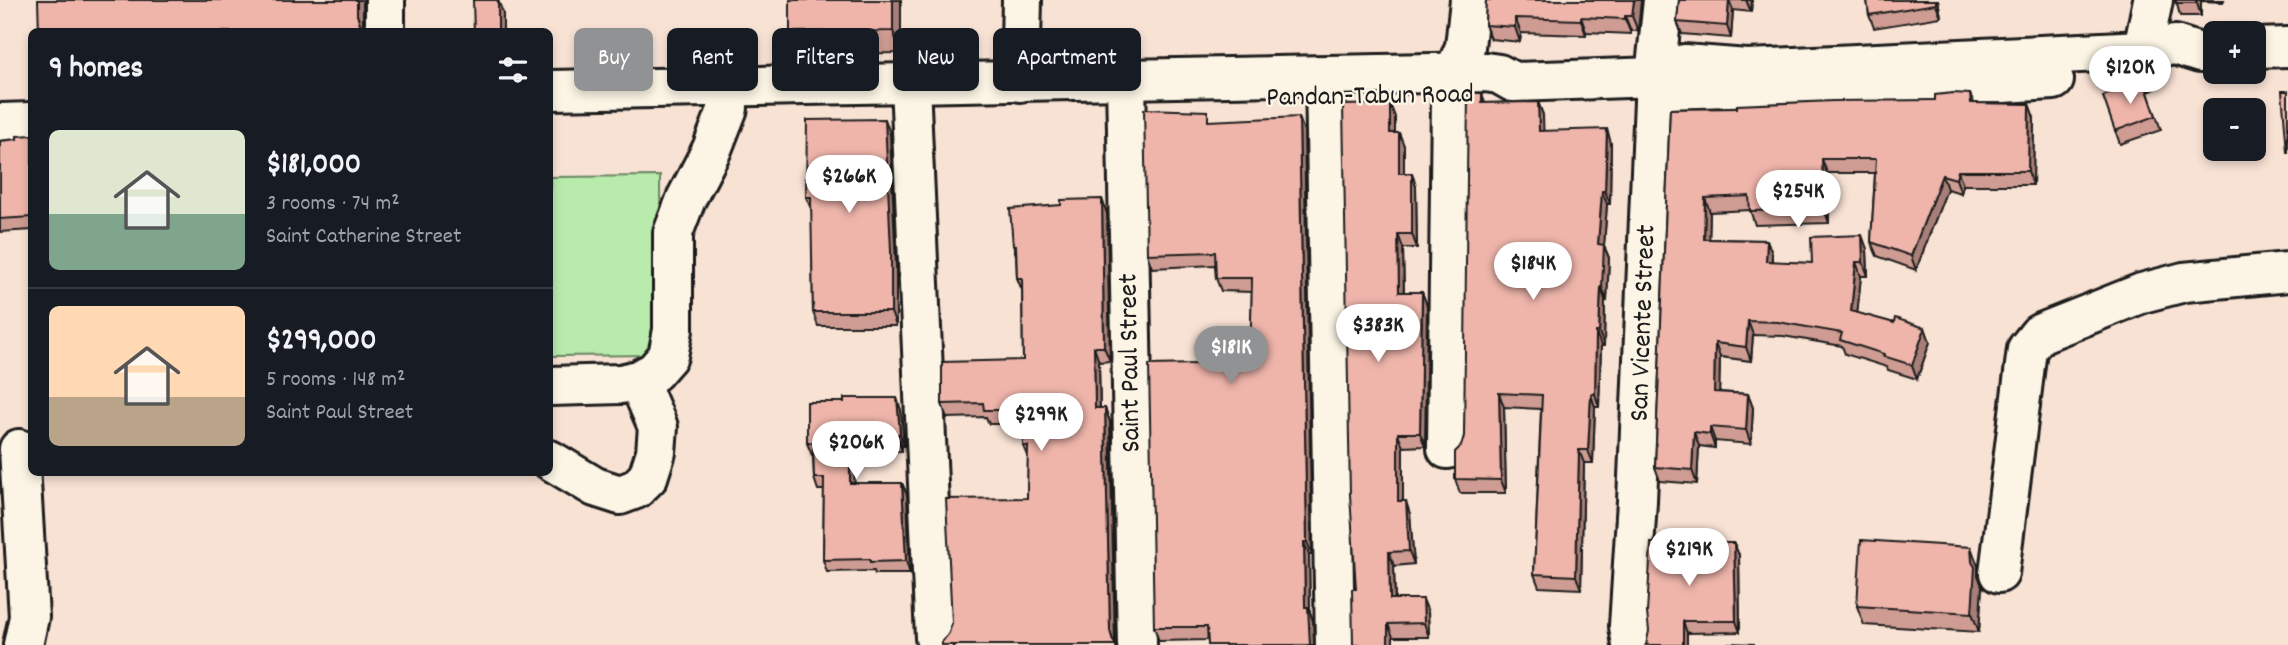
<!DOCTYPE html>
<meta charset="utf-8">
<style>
:root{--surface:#171b24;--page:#242831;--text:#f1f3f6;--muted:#9ea1a6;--line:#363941;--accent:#919294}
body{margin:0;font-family:Dekko,sans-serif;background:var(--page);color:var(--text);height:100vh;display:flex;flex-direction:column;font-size:26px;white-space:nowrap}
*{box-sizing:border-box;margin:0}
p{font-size:23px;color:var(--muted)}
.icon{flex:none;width:38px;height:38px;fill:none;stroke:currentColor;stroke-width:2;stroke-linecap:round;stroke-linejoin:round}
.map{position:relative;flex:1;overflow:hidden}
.side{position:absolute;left:28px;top:28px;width:525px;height:448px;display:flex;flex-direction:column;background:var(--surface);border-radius:10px;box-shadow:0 4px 10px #0003}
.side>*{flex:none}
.hud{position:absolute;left:574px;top:28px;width:665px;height:63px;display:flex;gap:14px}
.fabs{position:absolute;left:2203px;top:21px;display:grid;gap:14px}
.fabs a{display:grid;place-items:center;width:63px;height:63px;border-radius:10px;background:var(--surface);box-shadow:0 4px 10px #0003;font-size:35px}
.price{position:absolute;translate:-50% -60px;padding:0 16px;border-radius:24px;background:#fff;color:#222;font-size:23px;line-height:46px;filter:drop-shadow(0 2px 4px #0008)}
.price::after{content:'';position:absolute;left:50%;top:42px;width:21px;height:16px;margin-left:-10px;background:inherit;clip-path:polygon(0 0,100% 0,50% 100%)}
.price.current{background:var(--accent);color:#fff}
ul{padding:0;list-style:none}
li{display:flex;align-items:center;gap:21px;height:175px;padding:0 21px}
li+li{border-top:2px solid var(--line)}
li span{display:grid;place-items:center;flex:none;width:196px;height:140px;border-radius:10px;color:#555}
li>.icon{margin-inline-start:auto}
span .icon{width:84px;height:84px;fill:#fffc;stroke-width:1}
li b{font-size:30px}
h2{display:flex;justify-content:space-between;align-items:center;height:84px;padding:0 21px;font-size:30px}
.chip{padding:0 24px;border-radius:10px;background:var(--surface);box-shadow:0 4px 10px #0003;font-size:24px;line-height:63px}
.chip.current{background:var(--accent);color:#fff}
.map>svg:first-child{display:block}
</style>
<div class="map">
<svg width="2288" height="645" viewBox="0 0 2288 645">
<rect width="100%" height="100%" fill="#f8e2d4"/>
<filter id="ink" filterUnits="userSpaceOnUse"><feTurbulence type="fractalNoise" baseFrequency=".0143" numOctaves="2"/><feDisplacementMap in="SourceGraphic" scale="14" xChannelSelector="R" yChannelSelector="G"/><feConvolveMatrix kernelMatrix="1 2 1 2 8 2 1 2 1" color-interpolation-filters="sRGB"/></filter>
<g filter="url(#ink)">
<polygon fill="#b8ebac" stroke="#6a8464" stroke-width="2" points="660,176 661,355 550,356 550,177"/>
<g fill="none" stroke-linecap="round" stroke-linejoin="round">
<g stroke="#1c1c1c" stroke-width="44">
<g id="minor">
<polyline points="385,32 385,0"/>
<polyline points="2254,48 2288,47"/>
<polyline points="2144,71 2143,50 2153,0"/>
<polyline points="1325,76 1335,645"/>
<polyline points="1655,77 1681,92 1749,98 2054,80"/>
<polyline points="1126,80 1137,645"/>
<polyline points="1020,82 1022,0"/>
<polyline points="910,84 935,638"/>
<polyline points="550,90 1485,72 1499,74 1513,82 1655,77 1684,64 1747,69 1794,67 2143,50 2175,45 2200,53"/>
<polyline points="0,123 32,122"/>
<polyline points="550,386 621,384 638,380 654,372 668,356 673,330 673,233 686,199 712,149 728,108"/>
<polyline points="19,449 29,617 23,645"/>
<polyline points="1447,449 1451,97 1454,73 1465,47 1470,0"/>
<polyline points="550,460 595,487 620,495 636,489 648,477 656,452 658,427 638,380"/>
<polyline points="1999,573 2027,349 2039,334 2142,293 2184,282 2288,272"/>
<polyline points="1632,645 1629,626 1637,501 1655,77 1663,0"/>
</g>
</g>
<use href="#minor" stroke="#fcf5e5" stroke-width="38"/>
</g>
<g fill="#ce9c93" stroke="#1c1c1c" stroke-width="2">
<polygon points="790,0 901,0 901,53 798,54 790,32"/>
<polygon points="1486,0 1641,0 1638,31 1631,31 1631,34 1586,32 1586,35 1521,33 1520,42 1491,39 1485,25"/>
<polygon points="1679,0 1752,0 1751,12 1733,10 1731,38 1682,34 1677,22"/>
<polygon points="1867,0 1938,0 1941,17 1874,28 1869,15"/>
<polygon points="2176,0 2224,0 2223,2 2201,1 2201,16 2180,16"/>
<polygon points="2144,81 2161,130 2120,144 2103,96"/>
<polygon points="1482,93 1485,103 1538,102 1543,115 1543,131 1611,143 1610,204 1607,204 1604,246 1609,258 1607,301 1605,300 1604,346 1601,346 1599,407 1595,407 1593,463 1584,463 1581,589 1539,587 1534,574 1541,409 1504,407 1506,493 1460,493 1455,479 1464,436"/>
<polygon points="1970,94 1974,103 2029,104 2034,118 2033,185 1963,185 1961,193 1947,189 1916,270 1877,256 1871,242 1875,173 1827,173 1829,223 1755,225 1750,210 1710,212 1709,239 1767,240 1772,254 1772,262 1812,263 1867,249 1868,276 1861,276 1857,313 1894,323 1925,328 1930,342 1917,379 1888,370 1887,367 1845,354 1842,346 1783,336 1753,335 1751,361 1720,357 1719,392 1748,394 1753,408 1751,444 1715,441 1715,448 1699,446 1697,484 1660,481 1655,467 1670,109 1935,100"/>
<polygon points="1395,117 1395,133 1399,133 1404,146 1404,173 1412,173 1416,187 1417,248 1403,248 1404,292 1422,292 1427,306 1425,446 1403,447 1403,501 1410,514 1414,564 1394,566 1395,599 1428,612 1429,637 1393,637 1393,645 1353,645 1356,589"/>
<polygon points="1212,121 1304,131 1312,555 1309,555 1310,612 1313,621 1208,640 1159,641 1154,627 1250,363 1252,292 1221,291 1216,278 1215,265 1152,268 1147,254"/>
<polygon points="890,133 896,266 896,326 818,326 813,312 812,211 806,197"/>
<polygon points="32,135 32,230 0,232 0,141 17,139"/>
<polygon points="1102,199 1107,214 1110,361 1099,362 1100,408 1105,408 1110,422 1115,644 949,633 1027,498 1028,458 1023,446 1023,424 989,424 986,417 947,418 942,404 1023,360 1022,290 1017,278 1016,255 1013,245 1061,205"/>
<polygon points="901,410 904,446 902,446 902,451 854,452 854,483 902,483 907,495 910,574 875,574 874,571 827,572 823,560 824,490 818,490 814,478 813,455 812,455 807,443"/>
<polygon points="1739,555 1740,632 1687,633 1687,645 1646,645"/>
<polygon points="1978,566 1978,575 1982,586 1979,632 1864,625 1857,606"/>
</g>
<g fill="#a77f78" stroke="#1c1c1c" stroke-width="2">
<polygon points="357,0 363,0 363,32 357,15"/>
<polygon points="498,0 503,13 503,32 498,32"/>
<polygon points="893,0 901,0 901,53 893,31"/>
<polygon points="1634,0 1641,0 1638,31 1632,16"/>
<polygon points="1729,0 1733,10 1731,38 1727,26"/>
<polygon points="1746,0 1752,0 1751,12"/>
<polygon points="1936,0 1938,0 1941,17 1936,4"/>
<polygon points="2196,0 2201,0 2201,16"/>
<polygon points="1625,16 1631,31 1631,34 1625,19"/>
<polygon points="1581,17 1586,32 1586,35 1581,20"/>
<polygon points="1515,18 1521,33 1520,42 1515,27"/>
<polygon points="1538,102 1543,115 1544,145 1539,131"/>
<polygon points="1390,104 1395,117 1395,146 1390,133"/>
<polygon points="2029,104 2034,118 2033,185 2028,171"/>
<polygon points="1299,117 1304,131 1312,555 1307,542"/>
<polygon points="885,119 890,133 896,266 896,326 891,312"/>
<polygon points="1607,129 1611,143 1610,204 1605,191"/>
<polygon points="1399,133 1404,146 1404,187 1399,173"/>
<polygon points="1822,159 1827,173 1829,223 1824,209"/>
<polygon points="1958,171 1963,185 1961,193 1956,179"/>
<polygon points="1412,173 1416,187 1417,248 1412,234"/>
<polygon points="1942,175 1947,189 1916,270 1911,256"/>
<polygon points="1602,191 1607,204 1604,246 1609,258 1607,301 1602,287 1598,244"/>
<polygon points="1705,198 1710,212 1709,253 1704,239"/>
<polygon points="1102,199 1107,214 1110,361 1104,347"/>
<polygon points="1398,234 1403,248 1404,306 1399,292"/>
<polygon points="1862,235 1867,249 1868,276 1863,262"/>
<polygon points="1767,240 1772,254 1771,276 1766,261"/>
<polygon points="1856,262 1861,276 1856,325 1851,311"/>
<polygon points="1601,287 1605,300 1604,346 1599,332"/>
<polygon points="1422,292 1427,306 1425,446 1420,433"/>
<polygon points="1748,321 1753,335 1751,361 1746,347"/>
<polygon points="1925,328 1930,342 1917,379 1912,365"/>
<polygon points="1596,332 1601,346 1599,407 1595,394"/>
<polygon points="1715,343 1720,357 1719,406 1714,392"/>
<polygon points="1094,347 1099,362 1100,422 1095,408"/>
<polygon points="1499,393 1504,407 1506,493 1501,480"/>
<polygon points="1591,394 1595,407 1593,463 1588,450"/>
<polygon points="1748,394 1753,408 1751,444 1746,430"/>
<polygon points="897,398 901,410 904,446 900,434"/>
<polygon points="1105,408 1110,422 1115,645 1114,645 1110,631"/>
<polygon points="1710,427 1715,441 1715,448 1710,434"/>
<polygon points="1694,432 1699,446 1697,484 1692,470"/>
<polygon points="1398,433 1403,447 1403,515 1398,501"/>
<polygon points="897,434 902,446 902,451 897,438"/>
<polygon points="850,439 854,452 855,496 850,483"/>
<polygon points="1579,450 1584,463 1581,589 1576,576"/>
<polygon points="902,483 907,495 910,574 906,561"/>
<polygon points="1406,501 1410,514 1414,564 1409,551"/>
<polygon points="1304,542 1309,555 1310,612 1313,621 1314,645 1310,645 1305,607"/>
<polygon points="1734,543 1739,555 1740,632 1736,621"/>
<polygon points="1971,547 1978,566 1978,575 1982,586 1979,632 1972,613"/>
<polygon points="1389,552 1394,566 1395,613 1390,599"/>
<polygon points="1423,599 1428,612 1429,637 1424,623"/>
<polygon points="1683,621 1687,633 1687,645 1683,645"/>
<polygon points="1388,624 1393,637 1393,645 1388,645"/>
</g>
<g fill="#efb5ab" stroke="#1c1c1c" stroke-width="2">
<polygon points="38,0 357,0 357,15 363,32 39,32"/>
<polygon points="473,0 498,0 498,32 474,32"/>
<polygon points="790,0 893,0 893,31 790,32"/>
<polygon points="1486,0 1634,0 1632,16 1625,16 1625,19 1581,17 1581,20 1515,18 1515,27 1485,25"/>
<polygon points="1679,0 1729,0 1727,26 1677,22"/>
<polygon points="1867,0 1936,0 1936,4 1869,15"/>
<rect x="2176" y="0" width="20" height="3"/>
<polygon points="2144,81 2156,116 2115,131 2103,96"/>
<polygon points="2282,91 2288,91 2288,152 2287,152"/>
<polygon points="1468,93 1482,93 1482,103 1538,102 1539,131 1607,129 1605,191 1602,191 1598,244 1604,245 1602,287 1601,287 1599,332 1596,332 1595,394 1591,394 1588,450 1579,450 1576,576 1534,574 1542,395 1499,393 1501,480 1455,479 1455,452 1461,446 1464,436"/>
<polygon points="1953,93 1970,94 1971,103 2029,104 2028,171 1958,171 1956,179 1942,175 1911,256 1871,242 1876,159 1822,159 1824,209 1750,211 1749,196 1705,198 1704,239 1767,240 1766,261 1812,263 1811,237 1862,235 1863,262 1856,262 1851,311 1894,323 1895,318 1925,328 1912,365 1883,356 1884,354 1840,340 1842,333 1778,322 1748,321 1746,347 1715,343 1714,392 1748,394 1746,430 1710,427 1710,434 1694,432 1692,470 1655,467 1670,109 1737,108 1737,105 1833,101 1935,100 1935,95"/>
<polygon points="1390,104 1390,133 1399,133 1399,173 1412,173 1412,234 1398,234 1399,292 1422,292 1420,433 1398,433 1398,501 1406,501 1409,551 1389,552 1390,599 1423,599 1424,623 1388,624 1388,645 1353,645 1352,589 1356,589 1350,495 1343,105"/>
<polygon points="1144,109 1208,111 1208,121 1299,117 1307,542 1304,542 1305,607 1308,607 1310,645 1208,645 1207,627 1154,627 1149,365 1250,363 1252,278 1216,278 1215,252 1147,254"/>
<polygon points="885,119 891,251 891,312 813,312 811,197 806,197 807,120"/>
<polygon points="32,135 32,217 0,219 0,141 17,139 17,136"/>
<polygon points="1102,199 1104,347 1094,347 1095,408 1105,408 1110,631 1113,641 1116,645 942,645 942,642 949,633 952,623 946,499 1027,498 1028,446 1023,446 1023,410 984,410 983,403 942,404 942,362 1023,360 1022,278 1017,278 1016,245 1013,245 1010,209 1061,205 1061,200"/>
<polygon points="844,398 897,398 900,434 897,434 897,438 850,439 850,483 902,483 906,561 870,562 870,559 823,560 824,478 814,478 813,443 807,443 807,402 844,402"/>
<polygon points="1861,540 1971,547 1972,562 1975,567 1972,613 1857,606"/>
<polygon points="1651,543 1734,543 1736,621 1683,621 1683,645 1646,645 1649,631 1647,613"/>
<polygon points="1728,643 1754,644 1754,645 1727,645"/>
</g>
</g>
<g text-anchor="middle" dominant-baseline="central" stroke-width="5" stroke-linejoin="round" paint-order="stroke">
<g font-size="28" fill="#1c1c1c" stroke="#fcf5e5">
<text transform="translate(1370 98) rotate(-1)">Pandan-Tabun Road</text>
<text transform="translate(1645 323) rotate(-88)">San Vicente Street</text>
<text transform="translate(1132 363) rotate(-91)">Saint Paul Street</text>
</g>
</g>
</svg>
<div class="fabs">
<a>+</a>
<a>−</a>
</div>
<b class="price" style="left:2130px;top:106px">$120K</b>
<b class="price" style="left:849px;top:215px">$266K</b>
<b class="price" style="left:1798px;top:230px">$254K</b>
<b class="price" style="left:1533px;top:302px">$184K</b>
<b class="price" style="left:1378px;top:364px">$383K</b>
<b class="price current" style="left:1231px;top:386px">$181K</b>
<b class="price" style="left:1041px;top:453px">$299K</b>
<b class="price" style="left:856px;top:481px">$206K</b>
<b class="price" style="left:1689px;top:588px">$219K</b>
<div class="hud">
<a class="chip current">Buy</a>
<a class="chip">Rent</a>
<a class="chip">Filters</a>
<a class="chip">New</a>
<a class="chip">Apartment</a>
</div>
<section class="side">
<h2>9 homes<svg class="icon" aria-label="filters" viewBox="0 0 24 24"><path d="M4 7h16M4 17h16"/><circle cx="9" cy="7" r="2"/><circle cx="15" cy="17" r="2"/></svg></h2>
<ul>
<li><span style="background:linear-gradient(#dfe7d0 60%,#7fa58c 0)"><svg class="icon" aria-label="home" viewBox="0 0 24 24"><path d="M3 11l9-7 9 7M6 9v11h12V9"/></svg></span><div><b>$181,000</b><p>3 rooms · 74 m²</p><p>Saint Catherine Street</p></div></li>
<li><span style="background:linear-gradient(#ffd9b3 65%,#b9a48a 0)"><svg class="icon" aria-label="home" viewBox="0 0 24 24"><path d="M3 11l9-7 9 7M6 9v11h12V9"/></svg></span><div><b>$299,000</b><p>5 rooms · 148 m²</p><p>Saint Paul Street</p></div></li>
</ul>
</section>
</div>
